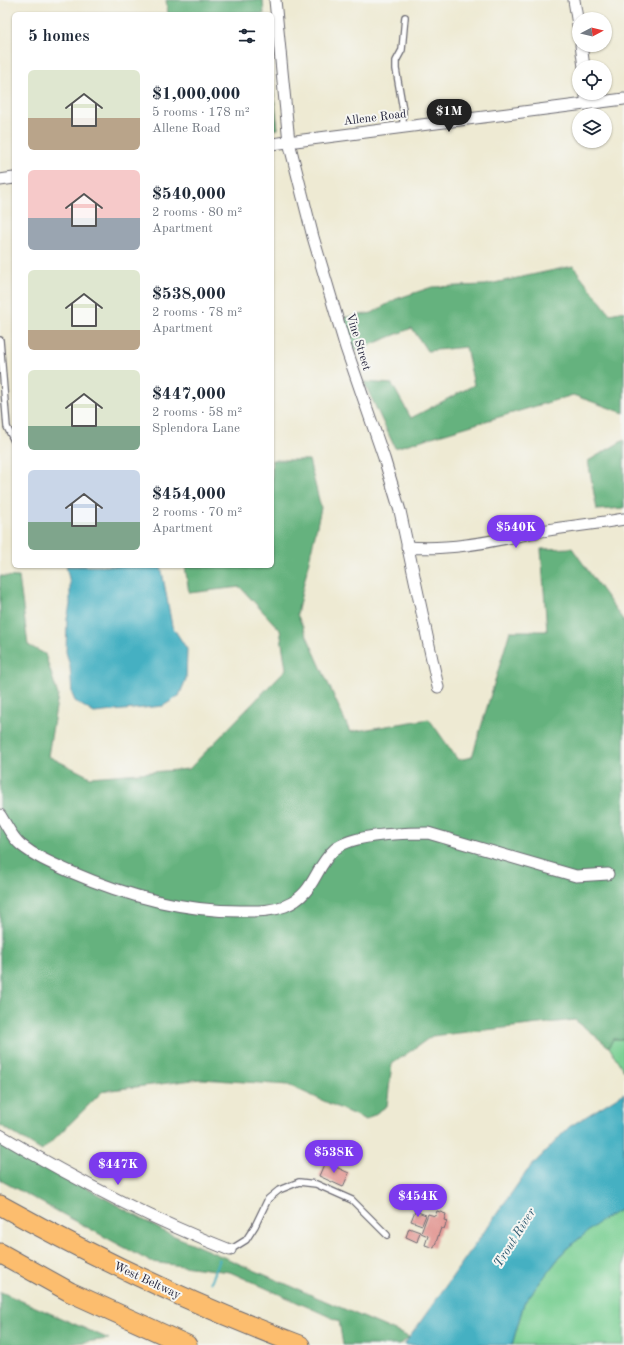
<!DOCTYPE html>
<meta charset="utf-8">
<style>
:root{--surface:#fff;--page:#f6f6f7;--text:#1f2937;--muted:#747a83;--accent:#7c3aed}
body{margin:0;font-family:"Old Standard TT",serif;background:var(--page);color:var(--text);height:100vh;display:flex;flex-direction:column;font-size:15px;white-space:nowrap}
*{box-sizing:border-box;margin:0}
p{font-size:13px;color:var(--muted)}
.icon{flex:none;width:22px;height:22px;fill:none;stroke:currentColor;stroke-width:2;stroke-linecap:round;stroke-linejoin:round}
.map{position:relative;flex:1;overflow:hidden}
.side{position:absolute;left:12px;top:12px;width:262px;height:556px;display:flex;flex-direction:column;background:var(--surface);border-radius:6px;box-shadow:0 1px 3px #0004}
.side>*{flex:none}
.needle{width:26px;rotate:83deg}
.tools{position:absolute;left:572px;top:12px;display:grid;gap:8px}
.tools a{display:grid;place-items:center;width:40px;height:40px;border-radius:50%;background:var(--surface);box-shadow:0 1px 3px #0004;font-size:20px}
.price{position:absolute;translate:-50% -34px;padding:0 9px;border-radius:14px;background:var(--accent);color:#fff;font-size:13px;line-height:26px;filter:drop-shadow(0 1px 2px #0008)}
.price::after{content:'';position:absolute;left:50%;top:24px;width:12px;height:9px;margin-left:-6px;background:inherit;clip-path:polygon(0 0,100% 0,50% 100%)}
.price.selected{background:#222;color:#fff}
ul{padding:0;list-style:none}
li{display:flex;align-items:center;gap:12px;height:100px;padding:0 16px}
li span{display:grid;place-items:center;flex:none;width:112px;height:80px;border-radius:6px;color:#555}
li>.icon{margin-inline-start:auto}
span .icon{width:48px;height:48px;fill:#fffc;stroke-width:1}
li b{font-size:17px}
h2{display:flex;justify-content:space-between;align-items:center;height:48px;padding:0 16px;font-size:17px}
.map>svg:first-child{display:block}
</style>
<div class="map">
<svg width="624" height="1345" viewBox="0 0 624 1345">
<rect width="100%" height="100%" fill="#f6f6f2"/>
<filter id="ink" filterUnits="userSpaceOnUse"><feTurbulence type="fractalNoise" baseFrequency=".025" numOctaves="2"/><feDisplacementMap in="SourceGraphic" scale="8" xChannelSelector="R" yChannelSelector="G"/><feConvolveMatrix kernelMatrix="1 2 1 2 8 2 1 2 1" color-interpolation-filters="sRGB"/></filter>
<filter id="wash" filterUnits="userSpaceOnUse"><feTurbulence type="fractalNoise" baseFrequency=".012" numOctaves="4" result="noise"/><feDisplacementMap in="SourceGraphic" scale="16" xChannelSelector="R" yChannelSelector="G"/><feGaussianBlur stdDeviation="0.9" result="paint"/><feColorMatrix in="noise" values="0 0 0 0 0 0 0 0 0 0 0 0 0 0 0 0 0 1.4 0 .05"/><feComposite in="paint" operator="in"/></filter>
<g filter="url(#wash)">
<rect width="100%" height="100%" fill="#eeead3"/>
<g fill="#7cd094" stroke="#4f7968">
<polygon points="613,1039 624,1039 624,1071 609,1047"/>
<polygon points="624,1208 624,1345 512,1345 524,1303 565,1250 602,1220"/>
</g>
<g fill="#65b27e" stroke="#446a5c">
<polygon points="166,0 263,0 264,14 168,14"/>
<polygon points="272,79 278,129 272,130"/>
<polygon points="573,266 610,314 624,311 624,413 573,395 395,448 364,382 392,384 411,418 474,385 466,347 427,351 412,328 355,351 341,318 372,313 396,299 432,287 485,285"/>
<polygon points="624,440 624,508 597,510 588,461"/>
<polygon points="272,460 309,460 321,508 297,614 350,732 429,719 458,760 472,757 510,631 547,631 541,549 572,548 624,621 624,1039 613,1039 609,1047 575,1020 432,1036 392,1064 387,1106 366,1120 288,1085 201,1079 103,1091 42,1151 0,1125 0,576 19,577 28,645 45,654 58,695 48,756 90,777 189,769 286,669 280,630 240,587 189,593 185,566 272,566"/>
<polygon points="0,1139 163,1231 409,1337 400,1345 343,1345 339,1321 230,1272 151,1262 0,1180"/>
<polygon points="0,1292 1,1292 109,1339 62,1345 0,1345"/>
</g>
<g fill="#44b0c2" stroke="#33697e">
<polygon points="66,566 161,566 172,626 187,649 186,679 179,696 163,706 94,713 75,701 72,694 70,666 66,652 67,619 70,605 70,583"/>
<polygon points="624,1093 624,1208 602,1220 565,1250 524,1303 512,1345 404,1345 527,1171 569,1127"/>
</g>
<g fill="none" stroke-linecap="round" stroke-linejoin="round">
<polyline stroke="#44b0c2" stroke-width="3" points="211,1282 219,1260"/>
</g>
<g id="blocks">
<g fill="#e39c98">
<polygon points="325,1162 349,1173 343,1187 319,1176"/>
<polygon points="415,1211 426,1215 422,1225 411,1221"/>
<polygon points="437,1211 446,1214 444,1220 447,1221 444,1229 441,1228 434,1248 425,1245 428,1236 421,1233 428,1214 435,1216"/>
<polygon points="409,1228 420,1232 417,1242 406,1237"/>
</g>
</g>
</g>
<g filter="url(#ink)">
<use href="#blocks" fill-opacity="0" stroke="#696870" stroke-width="1"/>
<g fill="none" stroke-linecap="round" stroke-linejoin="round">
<g stroke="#696870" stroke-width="8">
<g id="lane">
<polyline points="403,127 403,110 396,69 396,61 402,50 405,17"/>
<polyline points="0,340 7,427 14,441"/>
<polyline points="230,1250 246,1240 255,1226 268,1199 279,1190 299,1182 316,1184 352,1200 387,1235"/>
</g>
</g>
<g stroke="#696870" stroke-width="13">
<g id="street">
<polyline points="275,0 289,142 313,237 346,348 384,458 400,511 438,687"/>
<polyline points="574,0 579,31"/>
<polyline points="581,45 584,67"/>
<polyline points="586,93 586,104"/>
<polyline points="272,144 624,99"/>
<polyline points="0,180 14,178"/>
<path d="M407 547C453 551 497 540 542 531 569 526 597 524 624 519"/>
<path d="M0 815C6 824 12 838 21 845 36 857 53 864 71 872 126 896 186 912 246 911 260 911 272 911 285 906 315 894 314 868 334 850 351 834 404 833 428 833L576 876 608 874"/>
<path d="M0 1135C74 1179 150 1219 230 1250"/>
</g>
</g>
<g stroke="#696870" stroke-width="21">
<g id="highway">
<path d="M0 1205C97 1259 196 1306 300 1345"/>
<polyline points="0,1253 70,1292 187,1345"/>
</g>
</g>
<use href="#lane" stroke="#fff" stroke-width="5.5"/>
<use href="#street" stroke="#fff" stroke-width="11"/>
<use href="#highway" stroke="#fcbd6e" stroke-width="19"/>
</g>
</g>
<g text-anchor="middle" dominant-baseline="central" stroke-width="4" stroke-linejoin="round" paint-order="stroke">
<g font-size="12" fill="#22223b" stroke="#f6f6f2">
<text transform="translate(375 118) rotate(-7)">Allene Road</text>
<text transform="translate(358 342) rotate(73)">Vine Street</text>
<text transform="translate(147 1281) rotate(25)">West Beltway</text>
</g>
<g font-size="13" font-style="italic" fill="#305b71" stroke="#f6f6f2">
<text transform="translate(515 1238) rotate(-58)">Trout River</text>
</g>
</g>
</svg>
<div class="tools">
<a><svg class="needle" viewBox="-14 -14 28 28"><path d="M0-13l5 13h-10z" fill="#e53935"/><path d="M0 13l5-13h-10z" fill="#747a83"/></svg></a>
<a><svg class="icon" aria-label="locate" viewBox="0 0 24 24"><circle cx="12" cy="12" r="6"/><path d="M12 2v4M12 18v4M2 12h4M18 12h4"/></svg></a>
<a><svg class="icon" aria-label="layers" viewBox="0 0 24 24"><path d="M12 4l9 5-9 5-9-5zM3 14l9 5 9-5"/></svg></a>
</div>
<b class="price selected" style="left:449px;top:133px">$1M</b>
<b class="price" style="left:516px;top:549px">$540K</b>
<b class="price" style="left:334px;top:1174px">$538K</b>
<b class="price" style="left:118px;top:1186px">$447K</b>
<b class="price" style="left:418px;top:1218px">$454K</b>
<section class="side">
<h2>5 homes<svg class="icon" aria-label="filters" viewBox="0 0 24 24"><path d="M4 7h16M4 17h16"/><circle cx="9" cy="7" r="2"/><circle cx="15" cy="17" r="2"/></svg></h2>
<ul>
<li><span style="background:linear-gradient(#dfe7d0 60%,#b9a48a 0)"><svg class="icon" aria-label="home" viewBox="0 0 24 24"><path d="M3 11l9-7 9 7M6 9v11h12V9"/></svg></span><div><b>$1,000,000</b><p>5 rooms · 178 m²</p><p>Allene Road</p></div></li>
<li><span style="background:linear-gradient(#f6c9c9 60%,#9aa5b1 0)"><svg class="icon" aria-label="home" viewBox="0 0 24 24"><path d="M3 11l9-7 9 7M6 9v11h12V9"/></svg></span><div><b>$540,000</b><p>2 rooms · 80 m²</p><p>Apartment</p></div></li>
<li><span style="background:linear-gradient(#dfe7d0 75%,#b9a48a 0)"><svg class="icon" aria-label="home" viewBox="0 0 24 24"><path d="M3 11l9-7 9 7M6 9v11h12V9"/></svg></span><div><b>$538,000</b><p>2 rooms · 78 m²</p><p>Apartment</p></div></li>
<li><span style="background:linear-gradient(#dfe7d0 70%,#7fa58c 0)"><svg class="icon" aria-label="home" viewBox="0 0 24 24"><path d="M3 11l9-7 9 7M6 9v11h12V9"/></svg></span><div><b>$447,000</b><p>2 rooms · 58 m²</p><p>Splendora Lane</p></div></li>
<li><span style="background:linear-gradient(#c9d6e8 65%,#7fa58c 0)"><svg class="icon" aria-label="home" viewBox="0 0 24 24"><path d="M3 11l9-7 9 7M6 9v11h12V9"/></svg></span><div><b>$454,000</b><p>2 rooms · 70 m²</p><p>Apartment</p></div></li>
</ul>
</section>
</div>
